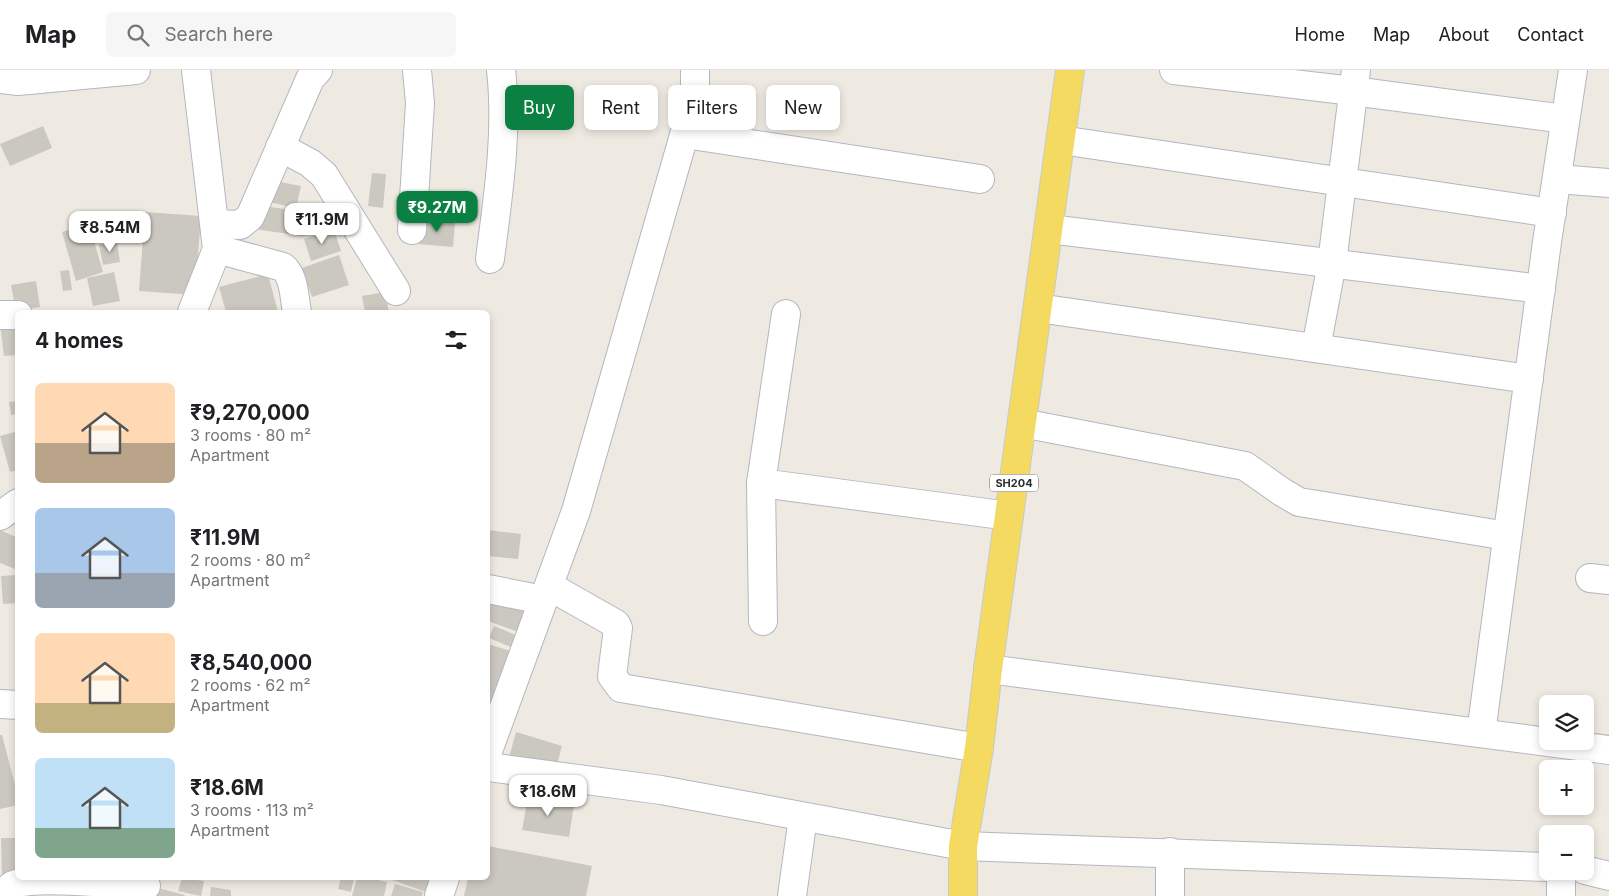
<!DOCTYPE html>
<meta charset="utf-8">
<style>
:root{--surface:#fff;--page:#f6f6f6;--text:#202124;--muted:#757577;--line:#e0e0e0;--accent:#0b8043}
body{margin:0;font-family:Inter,sans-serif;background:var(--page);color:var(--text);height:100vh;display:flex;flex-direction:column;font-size:19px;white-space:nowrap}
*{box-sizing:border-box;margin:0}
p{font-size:16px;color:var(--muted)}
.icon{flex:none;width:28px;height:28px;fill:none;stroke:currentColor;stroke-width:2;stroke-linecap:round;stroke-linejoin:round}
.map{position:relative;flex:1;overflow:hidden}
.details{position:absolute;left:15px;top:240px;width:475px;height:570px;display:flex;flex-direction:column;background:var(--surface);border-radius:8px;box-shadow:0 2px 8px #0003}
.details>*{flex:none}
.top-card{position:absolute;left:505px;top:15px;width:475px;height:45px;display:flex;gap:10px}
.controls{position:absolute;left:1539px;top:625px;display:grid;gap:10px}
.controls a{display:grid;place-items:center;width:55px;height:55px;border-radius:8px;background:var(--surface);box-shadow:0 2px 8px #0003;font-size:25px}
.price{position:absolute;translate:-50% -42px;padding:0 11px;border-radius:10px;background:#fff;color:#222;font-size:16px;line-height:32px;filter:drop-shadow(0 1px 2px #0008)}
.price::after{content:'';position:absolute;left:50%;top:30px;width:15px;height:11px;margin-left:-8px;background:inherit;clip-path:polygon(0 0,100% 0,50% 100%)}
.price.active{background:var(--accent);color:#fff}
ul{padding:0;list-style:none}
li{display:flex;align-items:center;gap:15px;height:125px;padding:0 20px}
li span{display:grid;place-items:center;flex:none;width:140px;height:100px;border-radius:8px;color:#555}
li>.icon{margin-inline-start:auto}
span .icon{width:60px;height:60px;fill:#fffc;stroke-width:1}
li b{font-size:21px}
h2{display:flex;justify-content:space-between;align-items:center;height:60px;padding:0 20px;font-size:21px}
.pill{padding:0 18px;border-radius:8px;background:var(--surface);box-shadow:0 2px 8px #0003;font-size:18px;line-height:45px}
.pill.active{background:var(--accent);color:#fff}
header{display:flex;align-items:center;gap:30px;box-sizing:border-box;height:70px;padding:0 25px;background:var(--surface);border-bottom:1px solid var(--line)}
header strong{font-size:24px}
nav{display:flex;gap:28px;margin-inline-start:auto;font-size:18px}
.search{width:350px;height:45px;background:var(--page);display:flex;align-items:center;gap:12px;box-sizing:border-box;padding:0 18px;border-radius:8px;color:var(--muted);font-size:19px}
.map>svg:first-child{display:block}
</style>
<header>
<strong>Map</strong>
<div class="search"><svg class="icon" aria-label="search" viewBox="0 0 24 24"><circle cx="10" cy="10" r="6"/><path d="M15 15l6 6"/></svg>Search here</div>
<nav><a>Home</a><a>Map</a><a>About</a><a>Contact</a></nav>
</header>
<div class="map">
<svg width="1609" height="826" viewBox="0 0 1609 826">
<rect width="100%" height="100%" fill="#efeae1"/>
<g fill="#cbc8bf">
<polygon points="43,56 52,78 10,96 0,74"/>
<polygon points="372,103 386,104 383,138 368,136"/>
<polygon points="270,110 301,116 296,138 265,131"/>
<polygon points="257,135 306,142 303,166 254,159"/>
<polygon points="145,142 201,146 195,225 139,221"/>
<polygon points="421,149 455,152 453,177 419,174"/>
<polygon points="89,154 103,202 76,211 62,162"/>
<polygon points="334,160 341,181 311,191 304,169"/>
<polygon points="117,171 120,192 103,195 99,175"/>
<polygon points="339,185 349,215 312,227 302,198"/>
<polygon points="69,200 72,220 63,221 60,201"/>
<polygon points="114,202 120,231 93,236 87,208"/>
<polygon points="268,204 278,242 226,242 219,217"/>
<polygon points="36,211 40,237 16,241 11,215"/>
<polygon points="385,222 389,242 365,242 362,226"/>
<polygon points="18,251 18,285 4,286 0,253"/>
<polygon points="18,331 18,344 11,345 9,332"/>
<polygon points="18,361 18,400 10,402 0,366"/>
<polygon points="0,460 18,468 18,493 15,499 0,493"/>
<polygon points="488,460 521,464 518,489 488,486"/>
<polygon points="18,505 18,533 3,534 1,506"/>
<polygon points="488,528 538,540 529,566 488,551"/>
<polygon points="494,556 523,568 518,580 489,568"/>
<polygon points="488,574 511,581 493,640 488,639"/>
<polygon points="516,662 562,676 554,705 508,691"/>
<polygon points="0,665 2,665 18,726 18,735 0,739"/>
<polygon points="528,727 574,735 569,767 522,760"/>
<polygon points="1,768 18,768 18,808 2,809"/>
<polygon points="488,776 592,796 586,826 464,826 468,808 488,808"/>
<polygon points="182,808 204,811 201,826 178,821"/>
<polygon points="341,808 354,808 351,822 338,819"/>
<polygon points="357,808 370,808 387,812 384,826 352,826"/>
<polygon points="387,808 434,808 428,823"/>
<polygon points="395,814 423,822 422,826 391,826"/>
<polygon points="211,817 231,820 231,826 210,826"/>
<polygon points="158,818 185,825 184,826 156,826"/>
</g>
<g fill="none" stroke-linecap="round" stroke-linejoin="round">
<g stroke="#b4b6c1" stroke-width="30">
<g id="minor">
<polyline points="1174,0 1353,21 1565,49"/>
<polyline points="0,9 18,11 136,0"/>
<polyline points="685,64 980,109"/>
<polyline points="1061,70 1552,143"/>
<polyline points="280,77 310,93 324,105 396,221"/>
<polyline points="1557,109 1609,113"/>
<polyline points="215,154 240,155 250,147 310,9 318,0"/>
<polyline points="1049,159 1541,219"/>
<polyline points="412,160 420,33 417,0"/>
<path d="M217 179 283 197C295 207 294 228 297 242"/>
<path d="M490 189C498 126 508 63 501 0"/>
<polyline points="1038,238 1529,309"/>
<polyline points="192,242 217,179 196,0"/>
<polyline points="0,245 18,245"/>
<polyline points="1316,278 1332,193 1356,0"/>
<polyline points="1022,353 1245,396 1282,422 1299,432 1507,466"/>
<polyline points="761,413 1009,446"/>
<polyline points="0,446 18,433"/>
<polyline points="1590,508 1609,510"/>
<polyline points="549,516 616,554 618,558 612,606 621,618 979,678"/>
<polyline points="488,519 543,530"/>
<polyline points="763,551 761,413 786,244"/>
<polyline points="988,599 1609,680"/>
<polyline points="1481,663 1547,172 1573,0"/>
<path d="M3 826C6 822 9 817 13 815 33 805 119 814 146 816"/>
<polyline points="792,826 803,747"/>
<polyline points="1170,826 1170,782"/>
<polyline points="1561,826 1561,801"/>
</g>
</g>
<g stroke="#b4b6c1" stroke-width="30">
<g id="tertiary">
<polyline points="0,634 18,635"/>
<polyline points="488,681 576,441 695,27 695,0"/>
<polyline points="488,697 661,720 963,776 1548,797"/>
<polyline points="1585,800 1609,806"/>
<polyline points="439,826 445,808"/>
</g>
</g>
<g stroke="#c9c9c9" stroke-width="30">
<polyline id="primary" points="963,826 963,776 979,678 988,599 1070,0"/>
</g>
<use href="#minor" stroke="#fff" stroke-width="28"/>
<use href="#tertiary" stroke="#fff" stroke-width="28"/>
<use href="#primary" stroke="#f4da61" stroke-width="28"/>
</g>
<g text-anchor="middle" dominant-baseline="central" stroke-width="4.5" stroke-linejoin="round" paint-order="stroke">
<rect fill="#fff" stroke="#6d6d6d" stroke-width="1" x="990" y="404.5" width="48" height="17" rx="4"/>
<g font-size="11" font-weight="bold" fill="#2e2e2e">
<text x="1014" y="413">SH204</text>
</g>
</g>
</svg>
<div class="controls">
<a><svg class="icon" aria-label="layers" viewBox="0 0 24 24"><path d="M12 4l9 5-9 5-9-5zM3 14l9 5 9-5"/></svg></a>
<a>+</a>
<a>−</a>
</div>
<b class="price active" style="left:437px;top:163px">₹9.27M</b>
<b class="price" style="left:322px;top:175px">₹11.9M</b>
<b class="price" style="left:110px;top:183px">₹8.54M</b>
<b class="price" style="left:548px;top:747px">₹18.6M</b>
<div class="top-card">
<a class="pill active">Buy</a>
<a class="pill">Rent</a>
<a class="pill">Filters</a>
<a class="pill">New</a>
</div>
<section class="details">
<h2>4 homes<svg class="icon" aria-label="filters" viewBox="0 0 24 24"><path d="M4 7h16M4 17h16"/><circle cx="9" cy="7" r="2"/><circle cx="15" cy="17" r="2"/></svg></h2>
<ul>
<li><span style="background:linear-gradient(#ffd9b3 60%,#b9a48a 0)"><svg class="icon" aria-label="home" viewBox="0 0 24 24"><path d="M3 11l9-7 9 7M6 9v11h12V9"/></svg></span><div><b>₹9,270,000</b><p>3 rooms · 80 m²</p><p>Apartment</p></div></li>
<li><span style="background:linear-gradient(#a9c7e8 65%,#9aa5b1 0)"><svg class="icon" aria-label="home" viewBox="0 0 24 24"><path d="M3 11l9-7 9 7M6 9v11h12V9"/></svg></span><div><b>₹11.9M</b><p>2 rooms · 80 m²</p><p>Apartment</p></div></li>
<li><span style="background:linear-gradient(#ffd9b3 70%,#c2b280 0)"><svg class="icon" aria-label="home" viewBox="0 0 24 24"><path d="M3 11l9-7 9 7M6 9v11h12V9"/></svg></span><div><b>₹8,540,000</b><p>2 rooms · 62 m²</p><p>Apartment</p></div></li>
<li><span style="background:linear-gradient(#bfe0f5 70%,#7fa58c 0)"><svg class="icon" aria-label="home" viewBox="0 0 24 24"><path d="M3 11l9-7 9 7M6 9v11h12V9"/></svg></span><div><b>₹18.6M</b><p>3 rooms · 113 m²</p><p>Apartment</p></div></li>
</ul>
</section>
</div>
